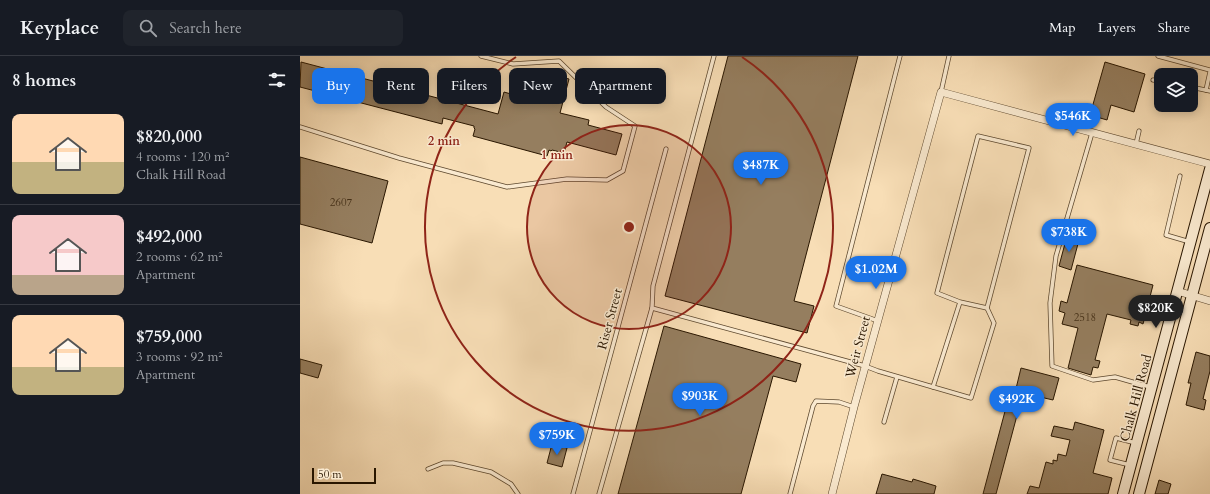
<!DOCTYPE html>
<meta charset="utf-8">
<style>
:root{--surface:#171b24;--page:#20242c;--text:#f1f3f6;--muted:#9ea1a6;--line:#363941;--accent:#1a73e8}
body{margin:0;font-family:Cardo,serif;background:var(--page);color:var(--text);height:100vh;display:flex;flex-direction:column;font-size:15px;white-space:nowrap}
*{box-sizing:border-box;margin:0}
p{font-size:13px;color:var(--muted)}
.icon{flex:none;width:22px;height:22px;fill:none;stroke:currentColor;stroke-width:2;stroke-linecap:round;stroke-linejoin:round}
.map{position:relative;flex:1;overflow:hidden}
.side{display:flex;flex-direction:column;background:var(--surface);width:300px}
.side>*{flex:none}
.guide{position:absolute;left:12px;top:12px;width:380px;height:36px;display:flex;gap:8px}
.controls{position:absolute;left:854px;top:12px;display:grid;gap:8px}
.controls a{display:grid;place-items:center;width:44px;height:44px;border-radius:8px;background:var(--surface);box-shadow:0 2px 10px #0003;font-size:20px}
.scale{position:absolute;left:12px;bottom:10px;width:64px;box-sizing:border-box;padding-left:4px;border:2px solid #291600;border-top:0;font-size:11px;line-height:14px;white-space:nowrap;color:#291600;-webkit-text-stroke:3px #faead0;paint-order:stroke}
.price{position:absolute;translate:-50% -34px;padding:0 9px;border-radius:14px;background:var(--accent);color:#fff;font-size:13px;line-height:26px;filter:drop-shadow(0 1px 2px #0008)}
.price::after{content:'';position:absolute;left:50%;top:24px;width:12px;height:9px;margin-left:-6px;background:inherit;clip-path:polygon(0 0,100% 0,50% 100%)}
.price.on{background:#222;color:#fff}
ul{padding:0;list-style:none}
li{display:flex;align-items:center;gap:12px;height:100px;padding:0 12px}
li+li{border-top:1px solid var(--line)}
li span{display:grid;place-items:center;flex:none;width:112px;height:80px;border-radius:8px;color:#555}
li>.icon{margin-inline-start:auto}
span .icon{width:48px;height:48px;fill:#fffc;stroke-width:1}
li b{font-size:17px}
h2{display:flex;justify-content:space-between;align-items:center;height:48px;padding:0 12px;font-size:17px}
.chip{padding:0 14px;border-radius:8px;background:var(--surface);box-shadow:0 2px 10px #0003;font-size:14px;line-height:36px}
.chip.on{background:var(--accent);color:#fff}
header{display:flex;align-items:center;gap:24px;box-sizing:border-box;height:56px;padding:0 20px;background:var(--surface);border-bottom:1px solid var(--line)}
header strong{font-size:19px}
nav{display:flex;gap:22px;margin-inline-start:auto;font-size:14px}
.search{width:280px;height:36px;background:var(--page);display:flex;align-items:center;gap:10px;box-sizing:border-box;padding:0 14px;border-radius:8px;color:var(--muted);font-size:15px}
main{display:flex;flex:1;min-height:0}
.map>svg:first-child{display:block}
</style>
<header>
<strong>Keyplace</strong>
<div class="search"><svg class="icon" aria-label="search" viewBox="0 0 24 24"><circle cx="10" cy="10" r="6"/><path d="M15 15l6 6"/></svg>Search here</div>
<nav><a>Map</a><a>Layers</a><a>Share</a></nav>
</header>
<main>
<section class="side">
<h2>8 homes<svg class="icon" aria-label="filters" viewBox="0 0 24 24"><path d="M4 7h16M4 17h16"/><circle cx="9" cy="7" r="2"/><circle cx="15" cy="17" r="2"/></svg></h2>
<ul>
<li><span style="background:linear-gradient(#ffd9b3 60%,#c2b280 0)"><svg class="icon" aria-label="home" viewBox="0 0 24 24"><path d="M3 11l9-7 9 7M6 9v11h12V9"/></svg></span><div><b>$820,000</b><p>4 rooms · 120 m²</p><p>Chalk Hill Road</p></div></li>
<li><span style="background:linear-gradient(#f6c9c9 75%,#b9a48a 0)"><svg class="icon" aria-label="home" viewBox="0 0 24 24"><path d="M3 11l9-7 9 7M6 9v11h12V9"/></svg></span><div><b>$492,000</b><p>2 rooms · 62 m²</p><p>Apartment</p></div></li>
<li><span style="background:linear-gradient(#ffd9b3 65%,#c2b280 0)"><svg class="icon" aria-label="home" viewBox="0 0 24 24"><path d="M3 11l9-7 9 7M6 9v11h12V9"/></svg></span><div><b>$759,000</b><p>3 rooms · 92 m²</p><p>Apartment</p></div></li>
</ul>
</section>
<div class="map">
<svg width="910" height="438" viewBox="0 0 910 438">
<rect width="100%" height="100%" fill="#f8deb6"/>
<filter id="stains"><feTurbulence type="fractalNoise" baseFrequency=".005" numOctaves="4"/><feColorMatrix values="0 0 0 0 .2 0 0 0 0 .09 0 0 0 0 .02 0 0 0 .5 -.17"/></filter>
<radialGradient id="worn" r=".72"><stop offset=".6" stop-color="#630" stop-opacity="0"/><stop offset="1" stop-color="#630" stop-opacity=".3"/></radialGradient>
<g fill="#957e5f" stroke="#291600">
<polygon points="428,0 558,0 494,245 514,250 507,277 365,240"/>
<polygon points="1,6 198,58 204,36 235,45 242,16 269,23 260,57 289,64 288,69 322,78 316,99 267,86 264,97 252,94 251,95 249,94 247,100 173,80 175,73 174,72 174,70 143,62 142,68 0,31"/>
<polygon points="805,6 845,18 834,56 811,49 807,64 790,59"/>
<polygon points="0,101 88,125 72,187 0,168"/>
<polygon points="767,180 779,184 771,214 759,210"/>
<polygon points="777,209 853,229 843,268 839,266 838,270 830,268 831,264 807,258 795,304 800,305 798,312 793,311 791,319 768,312 778,272 762,268 765,257 759,255 761,245 767,247"/>
<polygon points="364,270 501,308 496,326 473,320 441,438 318,438"/>
<polygon points="896,296 910,300 910,315 903,343 906,344 904,354 886,349 891,327 888,327"/>
<polygon points="0,303 22,309 18,322 0,317"/>
<polygon points="721,312 759,322 753,344 723,337 696,438 683,438 708,344 713,345"/>
<polygon points="775,366 804,374 793,417 812,422 808,438 727,438 730,430 739,432 746,406 753,408 753,404 757,405 758,398 766,400 770,384 751,380 754,370 773,374"/>
<polygon points="252,388 267,392 262,411 247,407"/>
<polygon points="582,418 612,426 613,423 636,430 634,438 576,438"/>
<polygon points="859,424 871,428 868,438 855,438"/>
</g>
<g fill="none" stroke-linecap="round" stroke-linejoin="round">
<g stroke="#5d482e" stroke-width="5">
<g id="lane">
<polyline points="414,0 353,230 352,252 565,310 578,315 633,331 660,246 637,237 678,80 729,92 687,252 660,246"/>
<polyline points="858,0 910,14"/>
<polyline points="853,24 861,25"/>
<polyline points="891,31 910,35"/>
<polyline points="906,34 910,16"/>
<polyline points="641,36 649,0"/>
<polyline points="0,71 99,102 207,131 267,123 307,124 323,115 335,70 306,51 259,5 213,8 181,0"/>
<polyline points="792,77 756,200 750,247 752,310 793,324 815,321 850,331"/>
<polyline points="836,88 839,75"/>
<polyline points="880,120 866,179 890,186"/>
<polyline points="578,265 536,250 600,0"/>
<polyline points="633,331 671,342 694,267 687,252"/>
<polyline points="584,366 597,321"/>
<polyline points="830,409 810,404 816,382 836,387"/>
<polyline points="128,413 143,407 153,407 191,416 211,428 218,438"/>
<polyline points="273,438 366,93"/>
<polyline points="299,438 352,252"/>
<polyline points="490,438 513,350 516,345 539,346 554,351"/>
</g>
</g>
<g stroke="#5d482e" stroke-width="8">
<g id="street">
<polyline points="877,235 910,245"/>
<polyline points="532,438 554,351 641,36 910,108"/>
</g>
</g>
<g stroke="#291600" stroke-width="12">
<g id="secondary">
<polyline points="823,438 910,113"/>
<polyline points="839,438 910,172"/>
</g>
</g>
<use href="#lane" stroke="#faead0" stroke-width="3.5"/>
<use href="#street" stroke="#faead0" stroke-width="7"/>
<use href="#secondary" stroke="#faead0" stroke-width="10"/>
</g>
<circle cx="329" cy="171" r="102" fill="#8f2418" fill-opacity=".12"/>
<g fill="none" stroke="#8f2418" stroke-width="2">
<circle cx="329" cy="171" r="102"/>
<path d="M442 1A204 204 0 1 1 216 1"/>
</g>
<g text-anchor="middle" dominant-baseline="central" stroke-width="3" stroke-linejoin="round" paint-order="stroke">
<g font-size="11" fill="#443018">
<text x="41" y="146">2607</text>
<text x="785" y="261">2518</text>
</g>
<g font-size="13" fill="#291600" stroke="#faead0">
<text transform="translate(310 263) rotate(-75)">Riser Street</text>
<text transform="translate(558 291) rotate(-75)">Weir Street</text>
<text transform="translate(836 342) rotate(-75)">Chalk Hill Road</text>
</g>
</g>
<circle cx="329" cy="171" r="6" fill="#8f2418" stroke="#faead0" stroke-width="2"/>
<g font-size="12" text-anchor="middle" font-weight="bold" fill="#8f2418" stroke="#faead0" stroke-width="3" stroke-linejoin="round" paint-order="stroke">
<text x="144" y="89">2 min</text>
<text x="257" y="103">1 min</text>
</g>
<rect width="100%" height="100%" filter="url(#stains)"/>
<rect width="100%" height="100%" fill="url(#worn)"/>
</svg>
<div class="controls">
<a><svg class="icon" aria-label="layers" viewBox="0 0 24 24"><path d="M12 4l9 5-9 5-9-5zM3 14l9 5 9-5"/></svg></a>
</div>
<div class="scale">50 m</div>
<b class="price" style="left:773px;top:81px">$546K</b>
<b class="price" style="left:461px;top:130px">$487K</b>
<b class="price" style="left:769px;top:197px">$738K</b>
<b class="price" style="left:576px;top:234px">$1.02M</b>
<b class="price on" style="left:856px;top:273px">$820K</b>
<b class="price" style="left:400px;top:361px">$903K</b>
<b class="price" style="left:717px;top:364px">$492K</b>
<b class="price" style="left:257px;top:400px">$759K</b>
<div class="guide">
<a class="chip on">Buy</a>
<a class="chip">Rent</a>
<a class="chip">Filters</a>
<a class="chip">New</a>
<a class="chip">Apartment</a>
</div>
</div>
</main>
